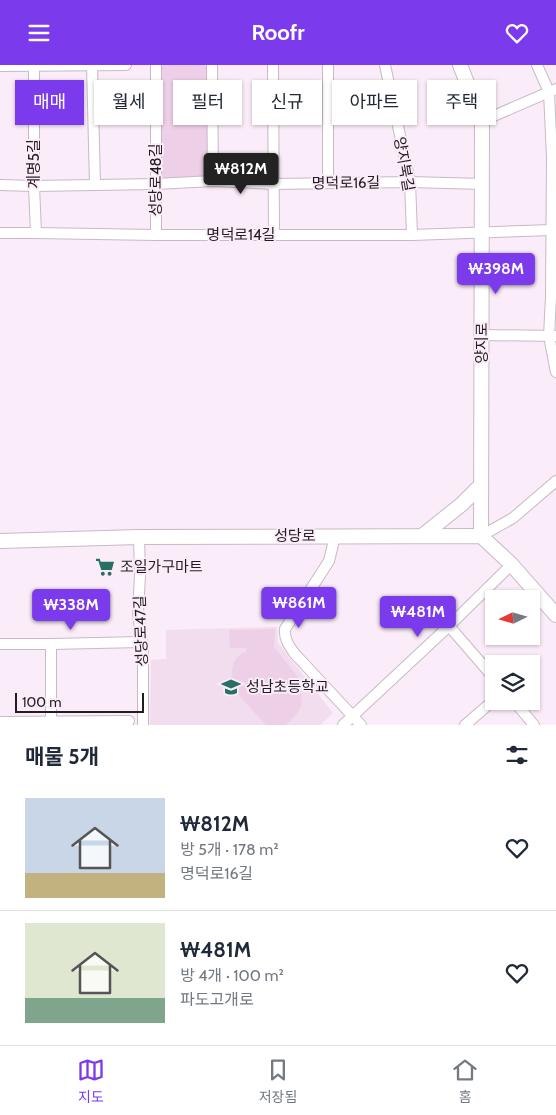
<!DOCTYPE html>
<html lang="ko">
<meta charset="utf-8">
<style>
:root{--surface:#fff;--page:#f2f2f3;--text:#1f2937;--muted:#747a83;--line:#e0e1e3;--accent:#7c3aed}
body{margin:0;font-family:Cabin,"Noto Sans KR",sans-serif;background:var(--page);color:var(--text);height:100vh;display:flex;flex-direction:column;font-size:19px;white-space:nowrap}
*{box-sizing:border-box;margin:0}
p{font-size:16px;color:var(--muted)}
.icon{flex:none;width:28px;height:28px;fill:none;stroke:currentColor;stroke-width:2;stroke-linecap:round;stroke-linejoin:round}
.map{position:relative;height:660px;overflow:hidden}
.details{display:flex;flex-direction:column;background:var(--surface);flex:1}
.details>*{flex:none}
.guide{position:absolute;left:15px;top:15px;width:526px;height:45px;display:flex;gap:10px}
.needle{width:32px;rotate:265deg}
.buttons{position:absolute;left:485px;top:525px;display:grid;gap:10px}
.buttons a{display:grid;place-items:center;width:55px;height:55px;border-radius:0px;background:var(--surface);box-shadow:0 1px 4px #0004;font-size:25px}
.scale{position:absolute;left:15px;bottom:12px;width:129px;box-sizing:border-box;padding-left:5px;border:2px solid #221d21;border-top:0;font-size:14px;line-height:18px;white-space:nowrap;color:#221d21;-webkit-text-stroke:4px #faecf8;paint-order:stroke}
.price{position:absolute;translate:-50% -42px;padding:0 11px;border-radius:5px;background:var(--accent);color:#fff;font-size:16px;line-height:32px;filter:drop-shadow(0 1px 2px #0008)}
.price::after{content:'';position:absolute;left:50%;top:30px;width:15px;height:11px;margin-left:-8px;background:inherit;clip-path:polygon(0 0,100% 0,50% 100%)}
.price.current{background:#222;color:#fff}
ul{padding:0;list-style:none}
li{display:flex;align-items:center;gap:15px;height:125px;padding:0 25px}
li+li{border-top:1px solid var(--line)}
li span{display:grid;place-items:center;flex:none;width:140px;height:100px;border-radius:0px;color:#555}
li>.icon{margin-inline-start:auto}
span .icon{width:60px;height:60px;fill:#fffc;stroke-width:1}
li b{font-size:21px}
h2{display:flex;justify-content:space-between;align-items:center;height:60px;padding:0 25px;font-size:21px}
.pill{padding:0 18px;border-radius:0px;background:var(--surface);box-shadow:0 1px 4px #0004;font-size:18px;line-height:45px}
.pill.current{background:var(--accent);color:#fff}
header{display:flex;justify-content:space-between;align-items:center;height:65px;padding:0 25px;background:var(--accent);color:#fff;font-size:22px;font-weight:800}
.dock{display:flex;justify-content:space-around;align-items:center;height:70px;border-top:1px solid var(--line);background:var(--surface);font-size:14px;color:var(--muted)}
.dock a{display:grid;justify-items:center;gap:2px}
.dock .current{color:var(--accent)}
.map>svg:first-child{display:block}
</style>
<header><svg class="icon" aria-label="menu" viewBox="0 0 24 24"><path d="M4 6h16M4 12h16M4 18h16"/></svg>Roofr<svg class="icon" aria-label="heart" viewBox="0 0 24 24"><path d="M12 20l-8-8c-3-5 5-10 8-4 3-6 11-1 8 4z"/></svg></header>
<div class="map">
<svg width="556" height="660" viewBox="0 0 556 660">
<rect width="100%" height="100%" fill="#faecf8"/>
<polygon fill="#f1dded" points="277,562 278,578 333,648 320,660 150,660 151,595 166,594 166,565"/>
<g fill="#eecfe8">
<polygon points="156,0 212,0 213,116 156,119"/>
<path d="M275 564 274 582 302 617 299 622C306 639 299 648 286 660H266L226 616 232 611C232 598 234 593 246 586L247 583H230L229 565Z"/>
</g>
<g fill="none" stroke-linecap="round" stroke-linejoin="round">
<g stroke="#c7bac5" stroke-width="12">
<g id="minor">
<polyline points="34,0 34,121 36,168"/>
<polyline points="92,0 95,120"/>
<polyline points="156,0 156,170"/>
<polyline points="212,0 213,116"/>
<polyline points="273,0 274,170"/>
<polyline points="385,0 410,117 412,170"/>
<polyline points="537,0 549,27 552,92 551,232 549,271 556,307"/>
<polyline points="0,1 126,0"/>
<polyline points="482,56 556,24"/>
<polyline points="328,118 328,0"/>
<polyline points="0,120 34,121 156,119 213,116 274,119 410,117 483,119"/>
<polyline points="0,168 36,168 156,170 412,170 551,165 556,160"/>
<polyline points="482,270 556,271"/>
<path d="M335 471 329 496 285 564C284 574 289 581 295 589L361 660"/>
<polyline points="481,471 513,453 556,416"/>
<polyline points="139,472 140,510 138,548 143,587 143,660"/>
<polyline points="449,561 494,613"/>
<polyline points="0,579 51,579 142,577"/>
<polyline points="514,636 534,660"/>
<polyline points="0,657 129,656"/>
<polyline points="51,657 51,579"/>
<polyline points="343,660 449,561 508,503 511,499"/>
<polyline points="465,660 494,635"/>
</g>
</g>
<g stroke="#c7bac5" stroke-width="16">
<g id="major">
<polyline points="460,0 482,56 481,471"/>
<polyline points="422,471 462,439 481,420"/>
<polyline points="0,476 139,472 481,471 511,499 556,550"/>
</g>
</g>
<use href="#minor" stroke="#fff" stroke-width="10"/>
<use href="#major" stroke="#fff" stroke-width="14"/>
</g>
<defs>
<g id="supermarket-bare" transform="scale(1.5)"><path d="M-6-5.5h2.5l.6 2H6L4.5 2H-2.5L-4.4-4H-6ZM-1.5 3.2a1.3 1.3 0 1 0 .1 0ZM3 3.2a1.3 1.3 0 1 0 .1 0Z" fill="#286f64" stroke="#faecf8" stroke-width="2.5" paint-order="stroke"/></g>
<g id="school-bare" transform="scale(1.5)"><path d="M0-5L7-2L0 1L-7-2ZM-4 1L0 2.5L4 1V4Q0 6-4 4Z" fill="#286f64" stroke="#faecf8" stroke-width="2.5" paint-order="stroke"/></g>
</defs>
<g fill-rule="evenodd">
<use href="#supermarket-bare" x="105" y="502"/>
<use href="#school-bare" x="231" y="622"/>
</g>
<g text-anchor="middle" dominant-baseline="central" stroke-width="4" stroke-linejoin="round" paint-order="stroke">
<g font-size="15" fill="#221d21" stroke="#faecf8">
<text transform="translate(34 99) rotate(-90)">계명5길</text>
<text transform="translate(404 99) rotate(80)">양지북길</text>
<text transform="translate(156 115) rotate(-90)">성당로48길</text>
<text transform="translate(346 118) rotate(-1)">명덕로16길</text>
<text x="241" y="170">명덕로14길</text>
<text transform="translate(482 278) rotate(-90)">양지로</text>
<text x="295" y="471">성당로</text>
<text transform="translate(141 566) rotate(-92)">성당로47길</text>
</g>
<g font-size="15" fill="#221d21" stroke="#faecf8" text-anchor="start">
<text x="120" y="502">조일가구마트</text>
<text x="246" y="622">성남초등학교</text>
</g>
</g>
</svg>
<div class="buttons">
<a><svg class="needle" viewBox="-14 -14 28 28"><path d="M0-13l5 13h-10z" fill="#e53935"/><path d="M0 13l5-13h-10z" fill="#747a83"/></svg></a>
<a><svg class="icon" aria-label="layers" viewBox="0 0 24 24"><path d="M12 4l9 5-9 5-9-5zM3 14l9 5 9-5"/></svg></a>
</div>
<div class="scale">100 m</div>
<b class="price current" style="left:241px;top:130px">₩812M</b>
<b class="price" style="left:496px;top:230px">₩398M</b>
<b class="price" style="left:299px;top:564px">₩861M</b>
<b class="price" style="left:71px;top:566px">₩338M</b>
<b class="price" style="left:418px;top:573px">₩481M</b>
<div class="guide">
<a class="pill current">매매</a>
<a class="pill">월세</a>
<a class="pill">필터</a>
<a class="pill">신규</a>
<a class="pill">아파트</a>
<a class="pill">주택</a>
</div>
</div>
<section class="details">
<h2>매물 5개<svg class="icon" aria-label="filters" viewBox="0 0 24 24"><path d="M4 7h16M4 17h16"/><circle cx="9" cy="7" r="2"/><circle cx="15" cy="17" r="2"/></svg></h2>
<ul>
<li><span style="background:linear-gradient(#c9d6e8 75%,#c2b280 0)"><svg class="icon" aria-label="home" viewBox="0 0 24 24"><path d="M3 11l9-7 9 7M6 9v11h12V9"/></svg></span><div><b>₩812M</b><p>방 5개 · 178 m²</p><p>명덕로16길</p></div><svg class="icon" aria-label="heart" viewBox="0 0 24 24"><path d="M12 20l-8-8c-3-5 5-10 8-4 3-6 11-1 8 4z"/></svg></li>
<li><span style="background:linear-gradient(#dfe7d0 75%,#7fa58c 0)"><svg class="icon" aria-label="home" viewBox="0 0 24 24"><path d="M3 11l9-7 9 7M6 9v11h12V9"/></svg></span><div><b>₩481M</b><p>방 4개 · 100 m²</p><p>파도고개로</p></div><svg class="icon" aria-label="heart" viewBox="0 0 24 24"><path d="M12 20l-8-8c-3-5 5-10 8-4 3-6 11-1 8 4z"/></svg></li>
</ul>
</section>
<nav class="dock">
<a class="current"><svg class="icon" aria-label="map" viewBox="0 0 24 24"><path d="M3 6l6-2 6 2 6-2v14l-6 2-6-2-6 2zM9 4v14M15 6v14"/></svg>지도</a>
<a><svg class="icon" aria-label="saved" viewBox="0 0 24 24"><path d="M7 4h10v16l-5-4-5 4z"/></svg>저장됨</a>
<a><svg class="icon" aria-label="home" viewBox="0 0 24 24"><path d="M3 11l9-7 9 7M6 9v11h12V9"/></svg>홈</a>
</nav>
